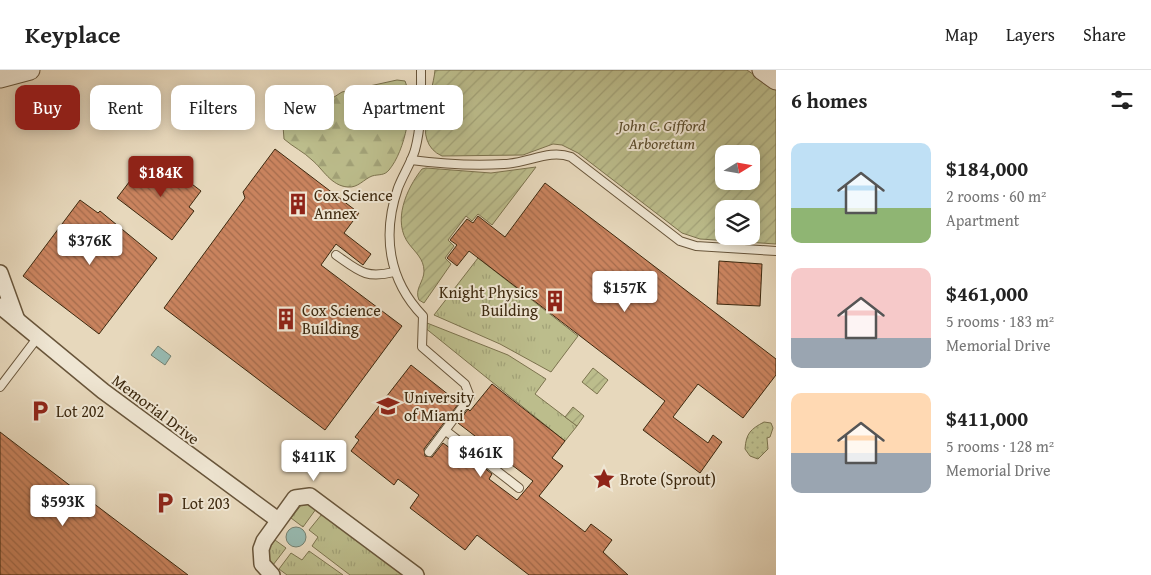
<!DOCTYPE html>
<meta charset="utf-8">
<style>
:root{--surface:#fff;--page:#f6f6f6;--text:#222;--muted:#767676;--line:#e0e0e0;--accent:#8f2418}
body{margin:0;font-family:"Gentium Book Plus",serif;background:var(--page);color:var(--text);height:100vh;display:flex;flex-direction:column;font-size:19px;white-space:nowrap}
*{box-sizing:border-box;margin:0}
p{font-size:16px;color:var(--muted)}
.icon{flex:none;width:28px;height:28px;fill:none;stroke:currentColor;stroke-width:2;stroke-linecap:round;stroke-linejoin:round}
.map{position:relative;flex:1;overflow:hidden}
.details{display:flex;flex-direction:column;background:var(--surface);width:375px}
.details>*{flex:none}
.guide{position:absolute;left:15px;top:15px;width:475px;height:45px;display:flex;gap:10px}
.needle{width:32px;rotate:79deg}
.buttons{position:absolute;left:715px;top:75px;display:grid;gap:10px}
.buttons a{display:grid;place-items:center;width:45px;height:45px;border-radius:10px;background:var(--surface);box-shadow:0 2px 12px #0003;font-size:25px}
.price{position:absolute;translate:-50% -42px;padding:0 11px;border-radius:5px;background:#fff;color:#222;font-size:16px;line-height:32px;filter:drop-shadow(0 1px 2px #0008)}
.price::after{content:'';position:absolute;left:50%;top:30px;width:15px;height:11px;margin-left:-8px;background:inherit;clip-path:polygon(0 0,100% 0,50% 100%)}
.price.current{background:var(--accent);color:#fff}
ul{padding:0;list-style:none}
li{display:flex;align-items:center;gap:15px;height:125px;padding:0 15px}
li span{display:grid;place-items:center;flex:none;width:140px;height:100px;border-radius:10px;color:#555}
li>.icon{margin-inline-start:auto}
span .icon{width:60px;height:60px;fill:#fffc;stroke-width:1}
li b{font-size:21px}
h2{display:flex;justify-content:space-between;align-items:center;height:60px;padding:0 15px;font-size:21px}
.tag{padding:0 18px;border-radius:10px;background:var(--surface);box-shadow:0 2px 12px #0003;font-size:18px;line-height:45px}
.tag.current{background:var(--accent);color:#fff}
header{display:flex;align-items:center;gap:30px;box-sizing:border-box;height:70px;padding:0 25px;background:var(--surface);border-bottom:1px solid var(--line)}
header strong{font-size:24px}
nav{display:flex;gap:28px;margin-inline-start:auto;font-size:18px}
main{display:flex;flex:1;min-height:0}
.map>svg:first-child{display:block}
</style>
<header>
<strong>Keyplace</strong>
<nav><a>Map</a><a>Layers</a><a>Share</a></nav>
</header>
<main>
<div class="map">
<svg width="776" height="505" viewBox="0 0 776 505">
<defs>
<pattern id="grass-tufts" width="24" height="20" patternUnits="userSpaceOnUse" patternTransform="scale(1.25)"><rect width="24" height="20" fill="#bcbd8c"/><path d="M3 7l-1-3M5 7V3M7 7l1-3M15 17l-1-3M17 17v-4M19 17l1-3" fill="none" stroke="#a2a278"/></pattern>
<pattern id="forest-firs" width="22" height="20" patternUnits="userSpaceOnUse" patternTransform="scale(1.25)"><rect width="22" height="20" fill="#bcbd8c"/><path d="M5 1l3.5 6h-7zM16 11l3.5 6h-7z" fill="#a2a278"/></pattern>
<pattern id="park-dots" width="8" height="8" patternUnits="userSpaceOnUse" patternTransform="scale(1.25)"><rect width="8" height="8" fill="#bcbd8c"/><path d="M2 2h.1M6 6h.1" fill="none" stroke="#a2a278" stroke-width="1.8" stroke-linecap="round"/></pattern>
<pattern id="garden-furrows" width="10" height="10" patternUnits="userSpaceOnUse" patternTransform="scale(1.25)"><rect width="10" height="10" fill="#bcbd8c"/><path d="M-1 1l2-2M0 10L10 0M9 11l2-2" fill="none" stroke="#a2a278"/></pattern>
<pattern id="building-back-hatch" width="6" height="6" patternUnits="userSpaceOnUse" patternTransform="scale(1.25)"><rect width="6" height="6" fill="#c9835e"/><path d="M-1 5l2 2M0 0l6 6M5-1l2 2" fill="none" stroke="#a46b4c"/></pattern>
</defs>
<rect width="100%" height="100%" fill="#e7d8bc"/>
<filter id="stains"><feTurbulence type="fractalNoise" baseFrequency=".004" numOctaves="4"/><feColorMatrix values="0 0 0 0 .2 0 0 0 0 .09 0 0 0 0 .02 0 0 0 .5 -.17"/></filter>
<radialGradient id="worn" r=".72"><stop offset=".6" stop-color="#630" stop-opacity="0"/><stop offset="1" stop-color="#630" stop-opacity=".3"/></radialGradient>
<g fill="url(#grass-tufts)" stroke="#7c734e">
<polygon points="478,188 578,266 551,302 500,274 434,245"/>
<polygon points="427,253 508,285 546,309 535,324 577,356 565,371 424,257"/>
<polygon points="302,434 308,434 316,439 303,457 291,448"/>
<polygon points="322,444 404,505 350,505 312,476 318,467 309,460"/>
<polygon points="275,470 286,478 273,495 270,491 268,480"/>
<polygon points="309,481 343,505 287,505 279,499 291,483 302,490"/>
</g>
<path fill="url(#forest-firs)" stroke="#7c734e" d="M397 10 405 11C415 34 405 81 389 100 384 106 379 104 372 106 364 109 358 118 348 117 331 116 323 99 312 90 304 82 293 77 284 69L283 56 290 49 298 35 331 29 342 22Z"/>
<path fill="url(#park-dots)" stroke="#7c734e" d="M764 352 771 353 773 358 770 367 767 368 768 379 758 389 750 386 745 379C746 363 751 359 764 352Z"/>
<g fill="url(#garden-furrows)" stroke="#7c734e" fill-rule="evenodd">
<path d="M435 0H747L776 20V174L700 169 682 163 578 83 562 75 553 74 523 85 442 86C410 72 433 25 435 0ZM724 84H751V111H724ZM724 139H751V166H724Z"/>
<path d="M536 97 492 155 478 144 472 151 466 146 448 170 454 176 445 188 451 194 424 233 419 230C414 219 424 212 424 201 424 189 415 182 409 174 392 152 406 119 422 99L426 98 491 103Z"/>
<polygon points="593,298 608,310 597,324 582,312"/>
<polygon points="573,337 584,346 577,356 565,347"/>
</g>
<g fill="#97bab1" stroke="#738070">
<polygon points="158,276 171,286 165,295 151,285"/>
<circle cx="296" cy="467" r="10"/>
</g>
<g fill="url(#building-back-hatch)" stroke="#3d290f">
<polygon points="275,79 359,143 344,163 371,184 363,195 336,174 321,195 402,256 325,360 164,238 245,128 243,122"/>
<polygon points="158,88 201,121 189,137 194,141 172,170 117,128 139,99 145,104"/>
<polygon points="545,113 776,289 776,305 743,348 698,314 673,347 708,373 713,365 722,372 700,403 643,360 665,331 469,181 457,196 447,188 457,175 450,170 467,149 473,153 478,146 505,167"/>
<polygon points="80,130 98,143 100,141 157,188 99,264 23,206"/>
<polygon points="719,191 762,194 760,236 717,234"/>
<polygon points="411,295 459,333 424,379 425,386 432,387 443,373 474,396 477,392 492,404 489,409 517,430 533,411 504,389 499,395 483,383 488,376 458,353 468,339 470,341 492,314 565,371 552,388 563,396 539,426 585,462 591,454 612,470 603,482 628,505 529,505 477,465 465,480 410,438 419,425 398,409 394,415 351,381 359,370 355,367"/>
<polygon points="0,362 68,414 188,505 0,505"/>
</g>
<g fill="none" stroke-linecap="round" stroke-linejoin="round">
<g stroke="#68553a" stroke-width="10">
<g id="service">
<path d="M421 0C421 27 422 54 415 80 411 93 403 105 398 118 382 164 388 210 423 246L422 277 465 314 470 327 429 382"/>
<path d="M411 90C442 94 473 96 504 94 529 93 549 79 571 87L680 171 696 176 776 181"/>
<path d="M336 185C359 201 365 209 394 202"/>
<polyline points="0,317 38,267"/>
<polyline points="446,361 519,418"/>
</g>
</g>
<g stroke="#68553a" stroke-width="18">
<g id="minor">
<polyline points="0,203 17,250 0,236"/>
<polyline points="17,250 103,321 278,450"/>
<polyline points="272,505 262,494 261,479 264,471 295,428 310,426 416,505"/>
</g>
</g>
<g stroke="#68553a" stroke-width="21">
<g id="tertiary">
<polyline points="762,0 776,10"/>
<polyline points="0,8 30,0"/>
</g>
</g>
<use href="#service" stroke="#efe6d3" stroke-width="8"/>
<use href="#minor" stroke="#efe6d3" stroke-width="15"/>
<use href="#tertiary" stroke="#efe6d3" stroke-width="19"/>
</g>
<defs>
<g id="building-bare" transform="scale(1.725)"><path d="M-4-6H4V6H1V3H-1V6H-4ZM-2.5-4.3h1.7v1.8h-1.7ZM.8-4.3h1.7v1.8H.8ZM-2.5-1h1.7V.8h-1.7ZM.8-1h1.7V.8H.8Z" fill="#8f2418" stroke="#efe6d3" stroke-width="2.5" paint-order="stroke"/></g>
<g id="university-bare" transform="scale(1.725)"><path d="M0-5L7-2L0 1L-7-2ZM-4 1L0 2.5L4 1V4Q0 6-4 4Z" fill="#8f2418" stroke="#efe6d3" stroke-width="2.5" paint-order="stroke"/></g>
<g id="parking-bare" transform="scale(1.725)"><path d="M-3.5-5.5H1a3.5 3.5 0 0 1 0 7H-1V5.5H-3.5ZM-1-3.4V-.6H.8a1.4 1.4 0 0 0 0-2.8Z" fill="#8f2418" stroke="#efe6d3" stroke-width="2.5" paint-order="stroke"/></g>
<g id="sight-bare" transform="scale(1.725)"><path d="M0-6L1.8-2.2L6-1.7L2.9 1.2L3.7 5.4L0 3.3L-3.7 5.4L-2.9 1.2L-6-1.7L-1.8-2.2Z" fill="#8f2418" stroke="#efe6d3" stroke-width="2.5" paint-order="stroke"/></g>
</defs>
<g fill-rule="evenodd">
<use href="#building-bare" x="298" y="134"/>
<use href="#building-bare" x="555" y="231"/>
<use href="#building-bare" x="286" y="249"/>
<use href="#university-bare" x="388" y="336"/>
<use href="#parking-bare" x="40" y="341"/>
<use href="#sight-bare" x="604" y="409"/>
<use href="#parking-bare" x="165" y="433"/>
</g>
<g text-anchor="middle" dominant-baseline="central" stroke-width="4" stroke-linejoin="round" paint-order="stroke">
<g font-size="16" font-style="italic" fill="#5d4e2e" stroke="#efe6d3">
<text x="662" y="55">John C. Gifford<tspan x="662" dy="18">Arboretum</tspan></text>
</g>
<g font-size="16" fill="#3d290f" stroke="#efe6d3" text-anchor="start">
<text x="314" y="125">Cox Science<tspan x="314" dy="18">Annex</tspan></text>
<text x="538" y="222" text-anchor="end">Knight Physics<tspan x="538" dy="18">Building</tspan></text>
<text x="302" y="240">Cox Science<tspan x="302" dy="18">Building</tspan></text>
<text x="404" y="327">University<tspan x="404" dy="18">of Miami</tspan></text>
<text x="56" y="341">Lot 202</text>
<text x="620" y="409">Brote (Sprout)</text>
<text x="182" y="433">Lot 203</text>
</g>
<g font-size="16" fill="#3d290f" stroke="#efe6d3">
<text transform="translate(156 339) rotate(37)">Memorial Drive</text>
</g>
</g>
<rect width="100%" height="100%" filter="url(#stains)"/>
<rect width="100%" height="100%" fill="url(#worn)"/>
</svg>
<div class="buttons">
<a><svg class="needle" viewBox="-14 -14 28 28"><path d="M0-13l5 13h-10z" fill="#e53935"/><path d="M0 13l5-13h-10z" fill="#767676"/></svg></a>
<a><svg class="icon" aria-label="layers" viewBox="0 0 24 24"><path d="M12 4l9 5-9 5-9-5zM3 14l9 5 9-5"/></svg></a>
</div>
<b class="price current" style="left:161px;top:128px">$184K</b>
<b class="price" style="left:90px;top:196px">$376K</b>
<b class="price" style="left:625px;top:243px">$157K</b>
<b class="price" style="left:481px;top:408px">$461K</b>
<b class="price" style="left:314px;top:412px">$411K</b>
<b class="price" style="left:63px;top:457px">$593K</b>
<div class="guide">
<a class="tag current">Buy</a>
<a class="tag">Rent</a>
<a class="tag">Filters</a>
<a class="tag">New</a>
<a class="tag">Apartment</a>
</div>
</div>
<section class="details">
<h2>6 homes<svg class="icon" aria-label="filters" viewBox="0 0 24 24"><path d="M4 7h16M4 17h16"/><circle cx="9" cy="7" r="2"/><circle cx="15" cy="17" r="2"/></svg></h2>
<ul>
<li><span style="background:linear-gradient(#bfe0f5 65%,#8fb573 0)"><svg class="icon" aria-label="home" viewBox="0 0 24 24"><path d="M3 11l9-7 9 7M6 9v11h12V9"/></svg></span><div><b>$184,000</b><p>2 rooms · 60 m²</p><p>Apartment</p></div></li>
<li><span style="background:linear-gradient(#f6c9c9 70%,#9aa5b1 0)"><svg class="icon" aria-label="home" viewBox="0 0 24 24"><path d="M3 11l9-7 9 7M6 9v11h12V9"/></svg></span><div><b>$461,000</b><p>5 rooms · 183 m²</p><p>Memorial Drive</p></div></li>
<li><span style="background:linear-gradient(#ffd9b3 60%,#9aa5b1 0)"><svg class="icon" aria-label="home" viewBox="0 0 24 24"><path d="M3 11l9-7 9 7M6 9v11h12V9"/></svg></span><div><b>$411,000</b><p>5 rooms · 128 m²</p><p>Memorial Drive</p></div></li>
</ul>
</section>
</main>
